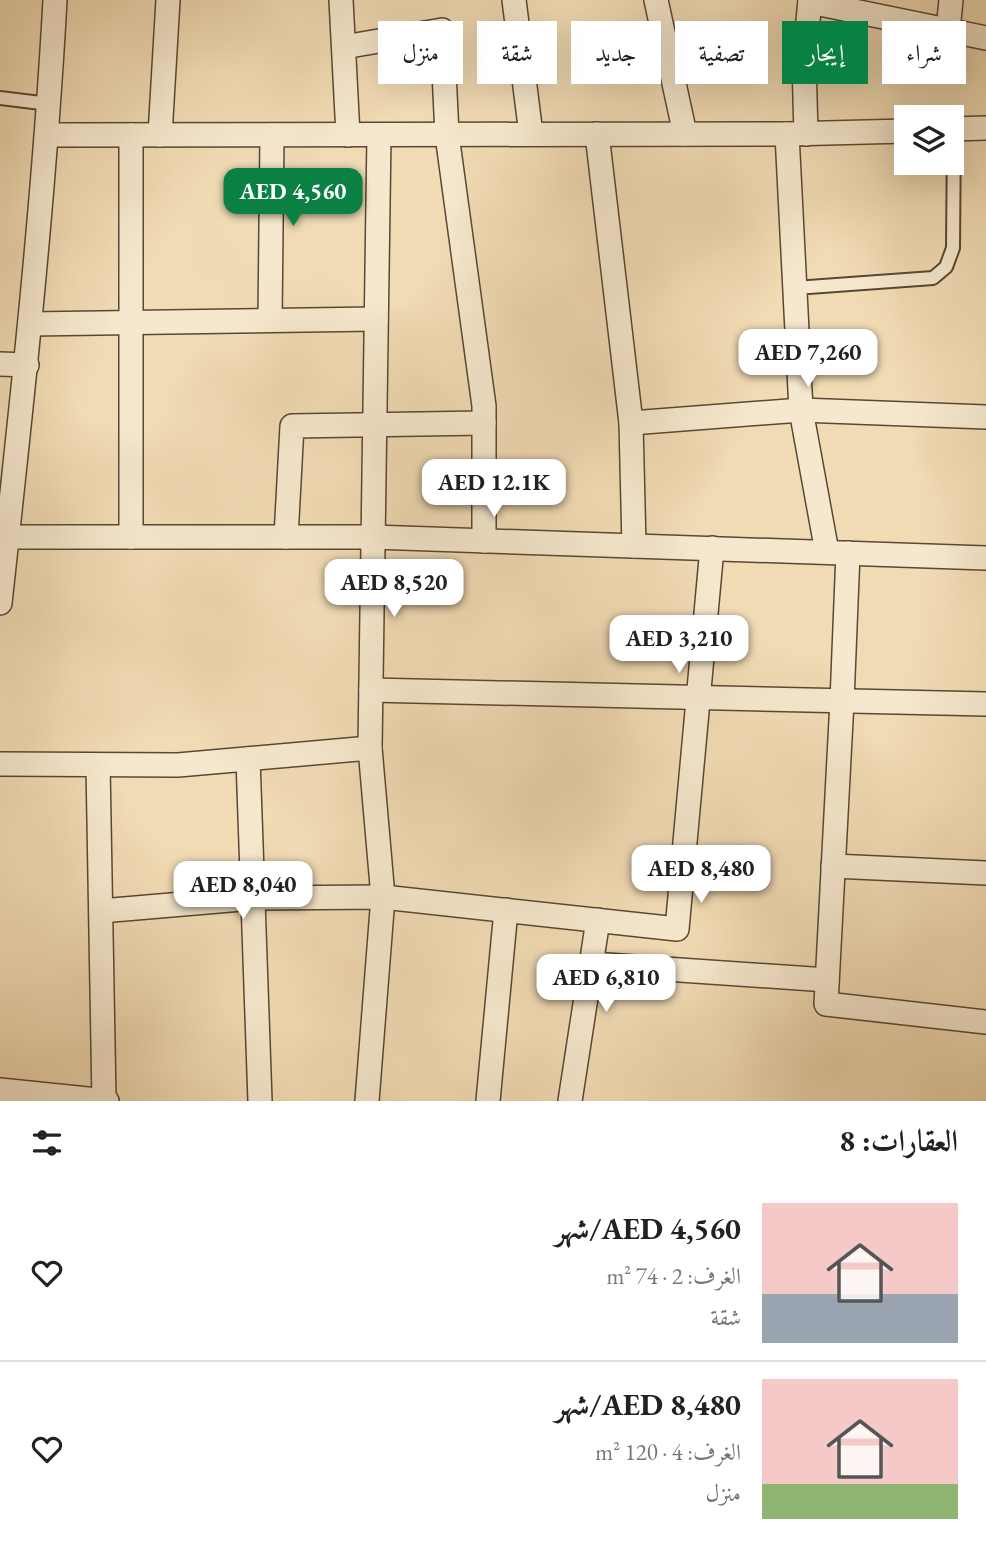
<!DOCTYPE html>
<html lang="ar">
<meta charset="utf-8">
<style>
:root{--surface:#fff;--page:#f6f6f6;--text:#222;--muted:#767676;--line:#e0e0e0;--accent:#0b8043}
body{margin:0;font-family:"EB Garamond",Amiri,serif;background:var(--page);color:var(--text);direction:rtl;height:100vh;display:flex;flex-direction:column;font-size:26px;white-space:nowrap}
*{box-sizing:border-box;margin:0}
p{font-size:23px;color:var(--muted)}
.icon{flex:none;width:38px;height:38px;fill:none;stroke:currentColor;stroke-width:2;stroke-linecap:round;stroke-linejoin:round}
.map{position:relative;height:1101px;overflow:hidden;direction:ltr}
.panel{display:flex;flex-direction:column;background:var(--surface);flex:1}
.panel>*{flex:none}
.banner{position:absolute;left:21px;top:21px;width:945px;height:63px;direction:rtl;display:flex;gap:14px}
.tools{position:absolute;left:894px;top:105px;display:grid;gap:14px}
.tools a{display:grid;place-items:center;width:70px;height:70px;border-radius:0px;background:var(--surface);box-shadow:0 7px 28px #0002;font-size:35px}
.price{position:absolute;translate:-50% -60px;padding:0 16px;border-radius:14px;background:#fff;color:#222;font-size:23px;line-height:46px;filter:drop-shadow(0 2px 4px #0008)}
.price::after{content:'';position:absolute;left:50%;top:42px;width:21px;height:16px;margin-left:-10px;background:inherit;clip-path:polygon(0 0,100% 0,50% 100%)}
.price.current{background:var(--accent);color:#fff}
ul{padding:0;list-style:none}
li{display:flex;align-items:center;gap:21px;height:175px;padding:0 28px}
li+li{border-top:2px solid var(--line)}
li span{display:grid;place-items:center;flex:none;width:196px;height:140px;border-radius:0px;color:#555}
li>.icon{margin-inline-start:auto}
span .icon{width:84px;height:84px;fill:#fffc;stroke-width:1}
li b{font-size:30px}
h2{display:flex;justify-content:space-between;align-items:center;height:84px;padding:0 28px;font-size:30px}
.tag{padding:0 24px;border-radius:0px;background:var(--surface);box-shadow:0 7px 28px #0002;font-size:24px;line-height:63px}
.tag.current{background:var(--accent);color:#fff}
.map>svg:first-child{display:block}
</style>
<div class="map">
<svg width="986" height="1101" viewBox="0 0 986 1101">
<rect width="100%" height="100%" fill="#f1dbb4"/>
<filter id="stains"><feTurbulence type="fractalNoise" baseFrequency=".00286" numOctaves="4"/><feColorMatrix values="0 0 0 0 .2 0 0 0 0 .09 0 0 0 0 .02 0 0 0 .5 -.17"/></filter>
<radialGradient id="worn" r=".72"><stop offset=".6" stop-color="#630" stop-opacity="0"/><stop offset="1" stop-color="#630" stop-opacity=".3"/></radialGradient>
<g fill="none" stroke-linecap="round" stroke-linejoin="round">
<g stroke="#584834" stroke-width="16">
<g id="lane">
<polyline points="0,98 49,104"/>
<polyline points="795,288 933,278 946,267 953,248 954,129"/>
</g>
</g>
<g stroke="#584834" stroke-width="26">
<g id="street">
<polyline points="341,0 348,135"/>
<polyline points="514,0 531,134"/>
<polyline points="656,0 685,134"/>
<polyline points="810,2 986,38"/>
<polyline points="948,30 951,0"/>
<polyline points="344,47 442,30 447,135 484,406 484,541"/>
<polyline points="952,129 986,128"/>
<polyline points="597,134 631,423 634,546"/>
<polyline points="787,134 801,410 827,552"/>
<polyline points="806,134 804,62 810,0"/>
<polyline points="47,135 787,134 906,131"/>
<polyline points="160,135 168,0"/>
<polyline points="270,320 272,135"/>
<polyline points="30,324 376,319"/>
<polyline points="0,364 27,365"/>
<polyline points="631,423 801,410 986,417"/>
<polyline points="0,537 373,537 986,558"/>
<polyline points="131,537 131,135"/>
<polyline points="286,537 292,426 484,423"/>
<polyline points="848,553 842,701 826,1004 986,1022"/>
<path d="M0 603C22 402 44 202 55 0"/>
<polyline points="371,690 986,704"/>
<polyline points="248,759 260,1101"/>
<polyline points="0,764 178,765 370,748"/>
<polyline points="98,765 104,1101"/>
<polyline points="833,866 986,873"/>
<polyline points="101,911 253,898 383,897 677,929 712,548"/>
<polyline points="592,964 827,980"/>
<polyline points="0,1090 107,1101"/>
<polyline points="367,1101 383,897 370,748 379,135"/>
<polyline points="488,1101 506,910"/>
<polyline points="570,1101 598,920"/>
</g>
</g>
<use href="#lane" stroke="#f6e8ce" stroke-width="12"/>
<use href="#street" stroke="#f6e8ce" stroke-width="23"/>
</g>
<rect width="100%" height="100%" filter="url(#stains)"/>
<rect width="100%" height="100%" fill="url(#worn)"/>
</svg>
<div class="tools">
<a><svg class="icon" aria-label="layers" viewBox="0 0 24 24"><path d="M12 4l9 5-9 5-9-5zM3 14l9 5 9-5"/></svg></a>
</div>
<b class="price current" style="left:293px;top:228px">AED 4,560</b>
<b class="price" style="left:808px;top:389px">AED 7,260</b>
<b class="price" style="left:494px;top:519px">AED 12.1K</b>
<b class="price" style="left:394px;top:619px">AED 8,520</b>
<b class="price" style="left:679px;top:675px">AED 3,210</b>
<b class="price" style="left:701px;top:905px">AED 8,480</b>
<b class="price" style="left:243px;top:921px">AED 8,040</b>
<b class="price" style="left:606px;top:1014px">AED 6,810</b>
<div class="banner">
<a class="tag">شراء</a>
<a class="tag current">إيجار</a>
<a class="tag">تصفية</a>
<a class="tag">جديد</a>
<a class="tag">شقة</a>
<a class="tag">منزل</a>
</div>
</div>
<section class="panel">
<h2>العقارات: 8<svg class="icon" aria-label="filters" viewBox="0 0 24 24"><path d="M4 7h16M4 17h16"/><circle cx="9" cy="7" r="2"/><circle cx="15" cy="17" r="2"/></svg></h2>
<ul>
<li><span style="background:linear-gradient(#f6c9c9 65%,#9aa5b1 0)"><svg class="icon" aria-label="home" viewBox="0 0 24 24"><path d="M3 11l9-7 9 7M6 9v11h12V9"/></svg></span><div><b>AED 4,560/شهر</b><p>الغرف: 2 · 74 m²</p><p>شقة</p></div><svg class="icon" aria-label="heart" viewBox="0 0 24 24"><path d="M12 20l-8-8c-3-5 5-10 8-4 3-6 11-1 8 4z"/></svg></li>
<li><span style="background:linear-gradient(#f6c9c9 75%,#8fb573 0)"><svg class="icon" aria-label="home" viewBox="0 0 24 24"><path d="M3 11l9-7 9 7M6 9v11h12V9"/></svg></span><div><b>AED 8,480/شهر</b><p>الغرف: 4 · 120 m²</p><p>منزل</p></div><svg class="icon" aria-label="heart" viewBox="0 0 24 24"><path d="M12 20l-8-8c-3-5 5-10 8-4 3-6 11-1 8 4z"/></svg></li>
</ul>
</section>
